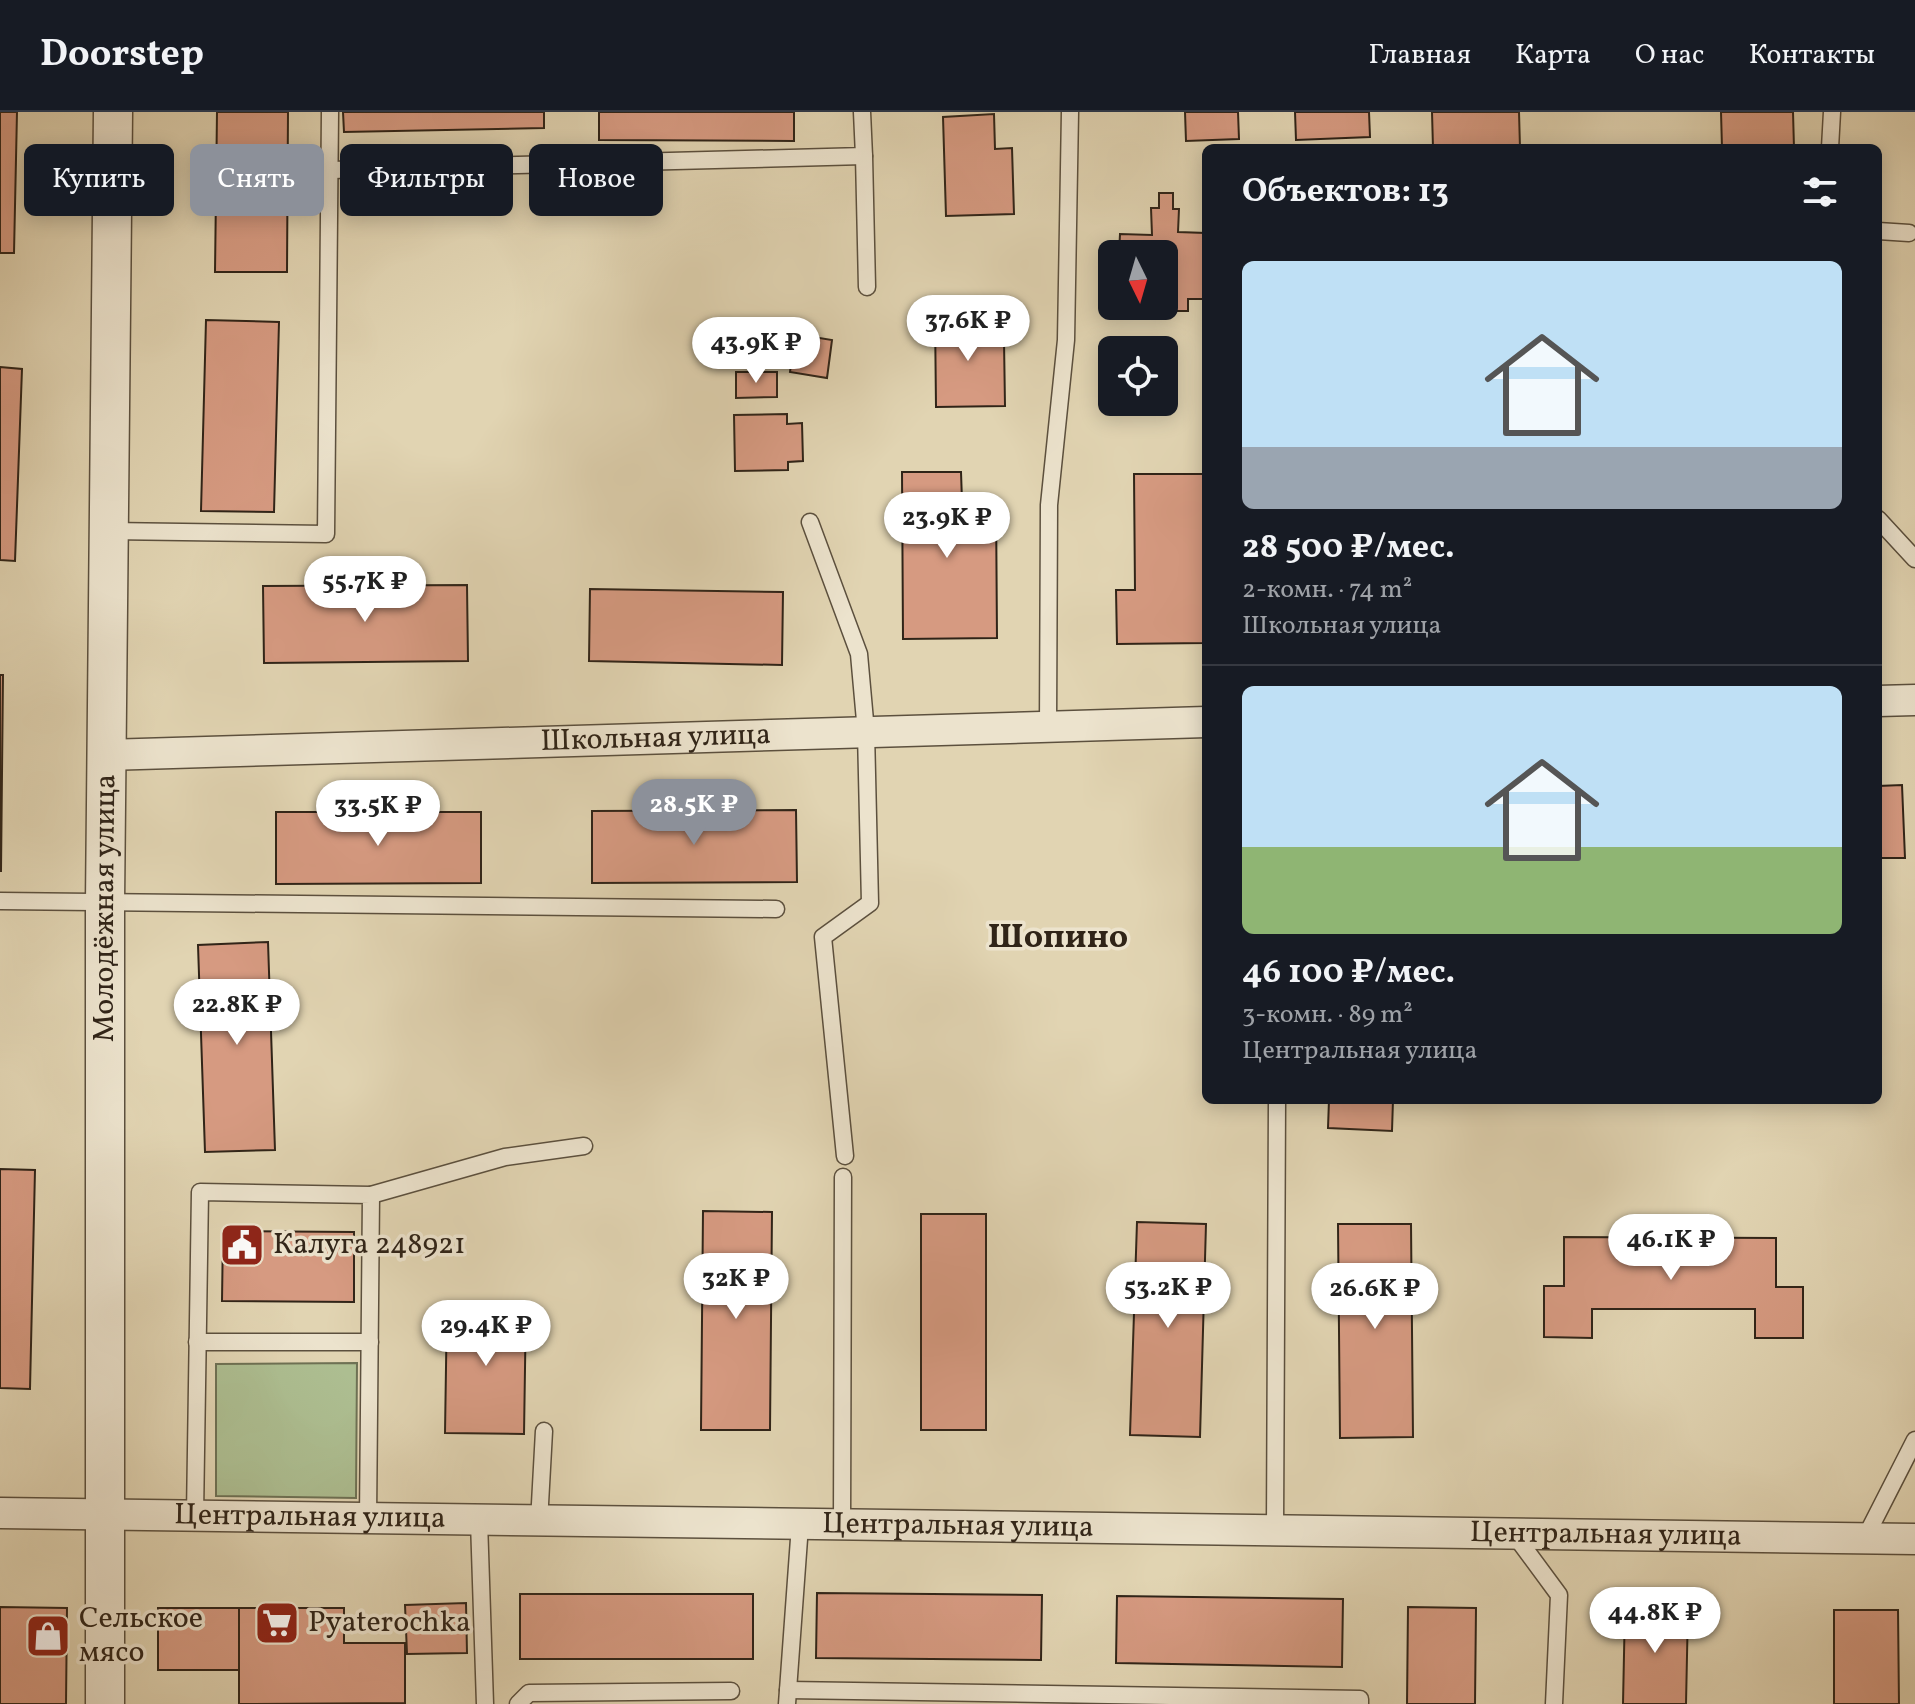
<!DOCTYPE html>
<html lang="ru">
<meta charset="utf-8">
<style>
:root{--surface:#171b24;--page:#20242c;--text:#f1f3f6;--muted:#9ea1a6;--line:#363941;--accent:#8c9099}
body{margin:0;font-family:Vollkorn,serif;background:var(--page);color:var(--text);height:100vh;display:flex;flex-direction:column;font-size:30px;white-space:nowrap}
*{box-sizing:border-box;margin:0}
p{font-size:26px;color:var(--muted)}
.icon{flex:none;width:44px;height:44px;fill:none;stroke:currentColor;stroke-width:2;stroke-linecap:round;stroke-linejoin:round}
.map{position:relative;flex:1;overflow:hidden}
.drawer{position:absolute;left:1202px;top:32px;width:680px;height:960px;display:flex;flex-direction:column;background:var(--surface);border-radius:12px;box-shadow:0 4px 20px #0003}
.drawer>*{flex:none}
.hud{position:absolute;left:24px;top:32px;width:760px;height:72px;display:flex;gap:16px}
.needle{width:52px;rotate:175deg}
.tools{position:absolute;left:1098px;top:128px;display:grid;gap:16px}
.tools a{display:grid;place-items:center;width:80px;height:80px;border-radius:12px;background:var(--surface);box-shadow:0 4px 20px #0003;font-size:40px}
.price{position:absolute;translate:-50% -68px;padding:0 18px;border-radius:28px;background:#fff;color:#222;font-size:26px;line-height:52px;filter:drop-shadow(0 2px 4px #0008)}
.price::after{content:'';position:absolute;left:50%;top:48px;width:24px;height:18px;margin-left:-12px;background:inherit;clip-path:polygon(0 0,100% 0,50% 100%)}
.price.selected{background:var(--accent);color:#fff}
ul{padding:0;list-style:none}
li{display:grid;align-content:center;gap:16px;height:424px;padding:0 40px}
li+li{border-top:2px solid var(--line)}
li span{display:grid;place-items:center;height:248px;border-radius:12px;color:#555}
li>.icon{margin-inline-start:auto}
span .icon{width:144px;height:144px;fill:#fffc;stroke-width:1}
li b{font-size:34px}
h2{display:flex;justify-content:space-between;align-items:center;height:96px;padding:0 40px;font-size:34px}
.pill{padding:0 28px;border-radius:12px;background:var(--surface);box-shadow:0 4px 20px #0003;font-size:28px;line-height:72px}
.pill.selected{background:var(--accent);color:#fff}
header{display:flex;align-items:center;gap:48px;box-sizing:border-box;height:112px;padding:0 40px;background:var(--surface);border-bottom:2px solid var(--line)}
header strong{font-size:38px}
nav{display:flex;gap:44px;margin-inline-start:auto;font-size:28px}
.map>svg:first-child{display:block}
</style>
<header>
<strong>Doorstep</strong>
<nav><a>Главная</a><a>Карта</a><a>О нас</a><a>Контакты</a></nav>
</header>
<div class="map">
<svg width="1915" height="1592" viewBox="0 0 1915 1592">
<rect width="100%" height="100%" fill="#e1d4b2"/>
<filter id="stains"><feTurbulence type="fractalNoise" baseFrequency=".0025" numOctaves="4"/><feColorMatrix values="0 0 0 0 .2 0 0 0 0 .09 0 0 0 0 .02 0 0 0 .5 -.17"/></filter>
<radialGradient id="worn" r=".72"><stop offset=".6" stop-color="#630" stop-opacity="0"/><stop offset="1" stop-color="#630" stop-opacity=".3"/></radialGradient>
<polygon fill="#adbe91" stroke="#6e7154" stroke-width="2" points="357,1251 356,1386 216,1384 216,1252"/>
<g fill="#d69a81" stroke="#302418" stroke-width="2">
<polygon points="0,0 17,0 14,141 0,141"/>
<polygon points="217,0 288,0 287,160 215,160"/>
<polygon points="343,0 544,0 544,16 344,20"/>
<polygon points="599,0 794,0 794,29 599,28"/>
<polygon points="1185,0 1238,0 1239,27 1186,29"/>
<polygon points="1295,0 1369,0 1370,25 1296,28"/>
<polygon points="1432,0 1519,0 1520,36 1433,36"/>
<polygon points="1721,0 1793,0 1794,36 1722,36"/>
<polygon points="994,2 995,37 1012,36 1014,102 946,104 943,5"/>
<polygon points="1159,81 1173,81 1173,97 1179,97 1178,120 1206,121 1206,187 1188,187 1188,199 1157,199 1157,194 1164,194 1164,142 1119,142 1120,122 1152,123 1151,96 1159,96"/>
<polygon points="989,202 989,229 1004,229 1005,294 936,295 935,203"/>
<polygon points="206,208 279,210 274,400 201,399"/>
<polygon points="795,222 832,228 827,266 790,260"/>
<polygon points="0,255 22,257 15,449 0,448"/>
<polygon points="736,260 777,260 777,285 736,286"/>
<polygon points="787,302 787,312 802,311 803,349 788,350 788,358 735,359 734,303"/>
<polygon points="902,360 961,360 962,389 996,389 997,526 903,527"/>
<polygon points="1134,362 1206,362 1206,531 1117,532 1116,478 1135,478"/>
<polygon points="467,473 468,549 264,551 263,474"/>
<polygon points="590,477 783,480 782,553 589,549"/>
<polygon points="0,563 3,563 1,759 0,759"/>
<polygon points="1902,673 1905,746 1878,746 1878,674"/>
<polygon points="796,698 797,770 592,771 592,699"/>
<polygon points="276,700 481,700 481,771 276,772"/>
<polygon points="268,830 275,1038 205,1040 198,833"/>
<polygon points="1329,988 1393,988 1392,1019 1328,1016"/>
<polygon points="0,1057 35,1058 30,1277 0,1276"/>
<polygon points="703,1099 772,1100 770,1318 701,1318"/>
<rect x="921" y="1102" width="65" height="216"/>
<polygon points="1137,1110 1206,1112 1200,1325 1130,1323"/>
<polygon points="1338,1112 1411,1112 1413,1325 1340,1326"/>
<polygon points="223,1119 354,1120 354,1190 222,1189"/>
<polygon points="1564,1125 1776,1126 1776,1175 1803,1175 1803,1226 1755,1226 1755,1197 1592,1197 1592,1226 1544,1225 1544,1174 1564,1174"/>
<polygon points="447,1190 526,1191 524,1322 445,1321"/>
<polygon points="817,1481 1042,1483 1041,1548 816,1546"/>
<rect x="520" y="1482" width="233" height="65"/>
<polygon points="1117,1484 1343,1487 1342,1555 1116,1551"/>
<polygon points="466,1491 467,1541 407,1542 405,1493"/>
<polygon points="1625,1494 1688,1496 1686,1592 1623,1592"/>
<polygon points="0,1495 67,1496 66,1592 0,1592"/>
<polygon points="1408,1495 1476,1496 1475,1592 1407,1592"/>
<rect x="158" y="1496" width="81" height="62"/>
<polygon points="239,1496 344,1496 344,1531 405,1531 405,1591 239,1592"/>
<polygon points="1834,1498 1898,1498 1899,1592 1834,1592"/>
</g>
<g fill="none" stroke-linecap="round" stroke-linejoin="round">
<g stroke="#5c503e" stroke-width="19">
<g id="service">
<polyline points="1830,36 1832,0"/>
<polyline points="864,44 867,175"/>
<polyline points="331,58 864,44 862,0"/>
<polyline points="1878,119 1909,121"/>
<polyline points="1878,407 1915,447"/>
<polyline points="810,410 859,542 866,620 870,791 823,825 845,1044"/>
<polyline points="109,419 326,422 330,0"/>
<polyline points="1048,615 1049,393 1066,228 1070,0"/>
<polyline points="0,789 776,797"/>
<polyline points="371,1083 505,1045 584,1034"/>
<polyline points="197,1230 370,1230"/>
<polyline points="195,1403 200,1080 371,1083 368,1407"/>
<polyline points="479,1409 485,1592"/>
<polyline points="539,1410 544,1319"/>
<polyline points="842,1413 843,1065"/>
<polyline points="1275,1419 1277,988"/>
<polyline points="1514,1422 1559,1483 1554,1592"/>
<polyline points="1865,1426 1915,1328"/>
<polyline points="788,1578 1360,1587 1360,1592"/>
<polyline points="518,1592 529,1581 731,1579"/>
<polyline points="787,1592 800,1413"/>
</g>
</g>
<g stroke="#5c503e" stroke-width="33">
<g id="minor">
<polyline points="1878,589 1915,588"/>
<path id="s1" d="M106 643 1206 610"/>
<path id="s2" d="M0 1401 1915 1427"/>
</g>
</g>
<g stroke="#5c503e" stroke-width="41">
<g id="tertiary">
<path id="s3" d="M105 1592V791L113 0"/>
</g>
</g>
<use href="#service" stroke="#ece3cd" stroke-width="16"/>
<use href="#minor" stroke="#ece3cd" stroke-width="30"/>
<use href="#tertiary" stroke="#ece3cd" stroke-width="38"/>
</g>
<defs>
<g id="civic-square" transform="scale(2.3)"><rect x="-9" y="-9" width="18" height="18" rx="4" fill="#8f2418" stroke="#ece3cd"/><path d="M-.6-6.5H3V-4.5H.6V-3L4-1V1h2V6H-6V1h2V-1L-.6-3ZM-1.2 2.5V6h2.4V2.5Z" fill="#fff"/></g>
<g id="supermarket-square" transform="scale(2.3)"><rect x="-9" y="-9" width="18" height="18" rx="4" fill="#8f2418" stroke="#ece3cd"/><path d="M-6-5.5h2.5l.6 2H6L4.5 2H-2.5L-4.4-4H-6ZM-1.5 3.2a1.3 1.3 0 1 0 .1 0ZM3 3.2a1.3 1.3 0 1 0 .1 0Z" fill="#fff"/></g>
<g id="shop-square" transform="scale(2.3)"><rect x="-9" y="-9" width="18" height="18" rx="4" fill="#8f2418" stroke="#ece3cd"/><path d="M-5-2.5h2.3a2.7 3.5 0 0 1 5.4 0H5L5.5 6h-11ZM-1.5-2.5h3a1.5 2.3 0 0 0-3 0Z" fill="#fff"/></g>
</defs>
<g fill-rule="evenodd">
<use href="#civic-square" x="242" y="1133"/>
<use href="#supermarket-square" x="277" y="1511"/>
<use href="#shop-square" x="48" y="1524"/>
</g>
<g text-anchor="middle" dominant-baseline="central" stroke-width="7" stroke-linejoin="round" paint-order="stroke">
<g font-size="30" fill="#302418" stroke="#ece3cd">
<text stroke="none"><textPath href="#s1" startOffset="550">Школьная улица</textPath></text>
<text stroke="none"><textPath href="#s3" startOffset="796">Молодёжная улица</textPath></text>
<text stroke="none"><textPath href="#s2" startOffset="310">Центральная улица</textPath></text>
<text stroke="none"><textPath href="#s2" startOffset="958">Центральная улица</textPath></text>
<text stroke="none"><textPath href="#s2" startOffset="1606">Центральная улица</textPath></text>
</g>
<g font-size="30" fill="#302418" stroke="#ece3cd" text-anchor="start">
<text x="273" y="1133">Калуга 248921</text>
<text x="79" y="1507">Сельское<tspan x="79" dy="34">мясо</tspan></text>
<text x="308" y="1511">Pyaterochka</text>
</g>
<g font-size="34" font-weight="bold" fill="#302418" stroke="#ece3cd">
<text x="1058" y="826">Шопино</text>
</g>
</g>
<rect width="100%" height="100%" filter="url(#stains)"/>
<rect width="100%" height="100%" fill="url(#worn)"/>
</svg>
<div class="tools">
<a><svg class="needle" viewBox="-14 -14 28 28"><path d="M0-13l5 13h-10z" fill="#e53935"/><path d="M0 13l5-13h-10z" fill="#9ea1a6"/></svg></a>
<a><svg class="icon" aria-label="locate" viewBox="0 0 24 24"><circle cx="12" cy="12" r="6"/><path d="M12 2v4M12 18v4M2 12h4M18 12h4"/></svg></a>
</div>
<b class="price" style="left:968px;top:251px">37.6K ₽</b>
<b class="price" style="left:756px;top:273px">43.9K ₽</b>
<b class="price" style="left:947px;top:448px">23.9K ₽</b>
<b class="price" style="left:365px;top:512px">55.7K ₽</b>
<b class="price selected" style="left:694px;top:735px">28.5K ₽</b>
<b class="price" style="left:378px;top:736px">33.5K ₽</b>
<b class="price" style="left:237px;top:935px">22.8K ₽</b>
<b class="price" style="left:1671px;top:1170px">46.1K ₽</b>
<b class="price" style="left:736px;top:1209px">32K ₽</b>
<b class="price" style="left:1168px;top:1218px">53.2K ₽</b>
<b class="price" style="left:1375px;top:1219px">26.6K ₽</b>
<b class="price" style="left:486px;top:1256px">29.4K ₽</b>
<b class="price" style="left:1655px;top:1543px">44.8K ₽</b>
<div class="hud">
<a class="pill">Купить</a>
<a class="pill selected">Снять</a>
<a class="pill">Фильтры</a>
<a class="pill">Новое</a>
</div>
<section class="drawer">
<h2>Объектов: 13<svg class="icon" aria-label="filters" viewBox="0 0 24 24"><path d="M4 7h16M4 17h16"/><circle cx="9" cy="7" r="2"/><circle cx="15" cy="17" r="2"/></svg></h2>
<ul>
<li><span style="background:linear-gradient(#bfe0f5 75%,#9aa5b1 0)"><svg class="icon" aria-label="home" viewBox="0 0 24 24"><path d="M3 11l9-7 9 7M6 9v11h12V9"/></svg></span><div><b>28 500 ₽/мес.</b><p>2-комн. · 74 m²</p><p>Школьная улица</p></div></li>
<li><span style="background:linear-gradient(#bfe0f5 65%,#8fb573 0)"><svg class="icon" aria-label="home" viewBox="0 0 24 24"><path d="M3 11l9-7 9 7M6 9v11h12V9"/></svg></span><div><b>46 100 ₽/мес.</b><p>3-комн. · 89 m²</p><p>Центральная улица</p></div></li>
</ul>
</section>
</div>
